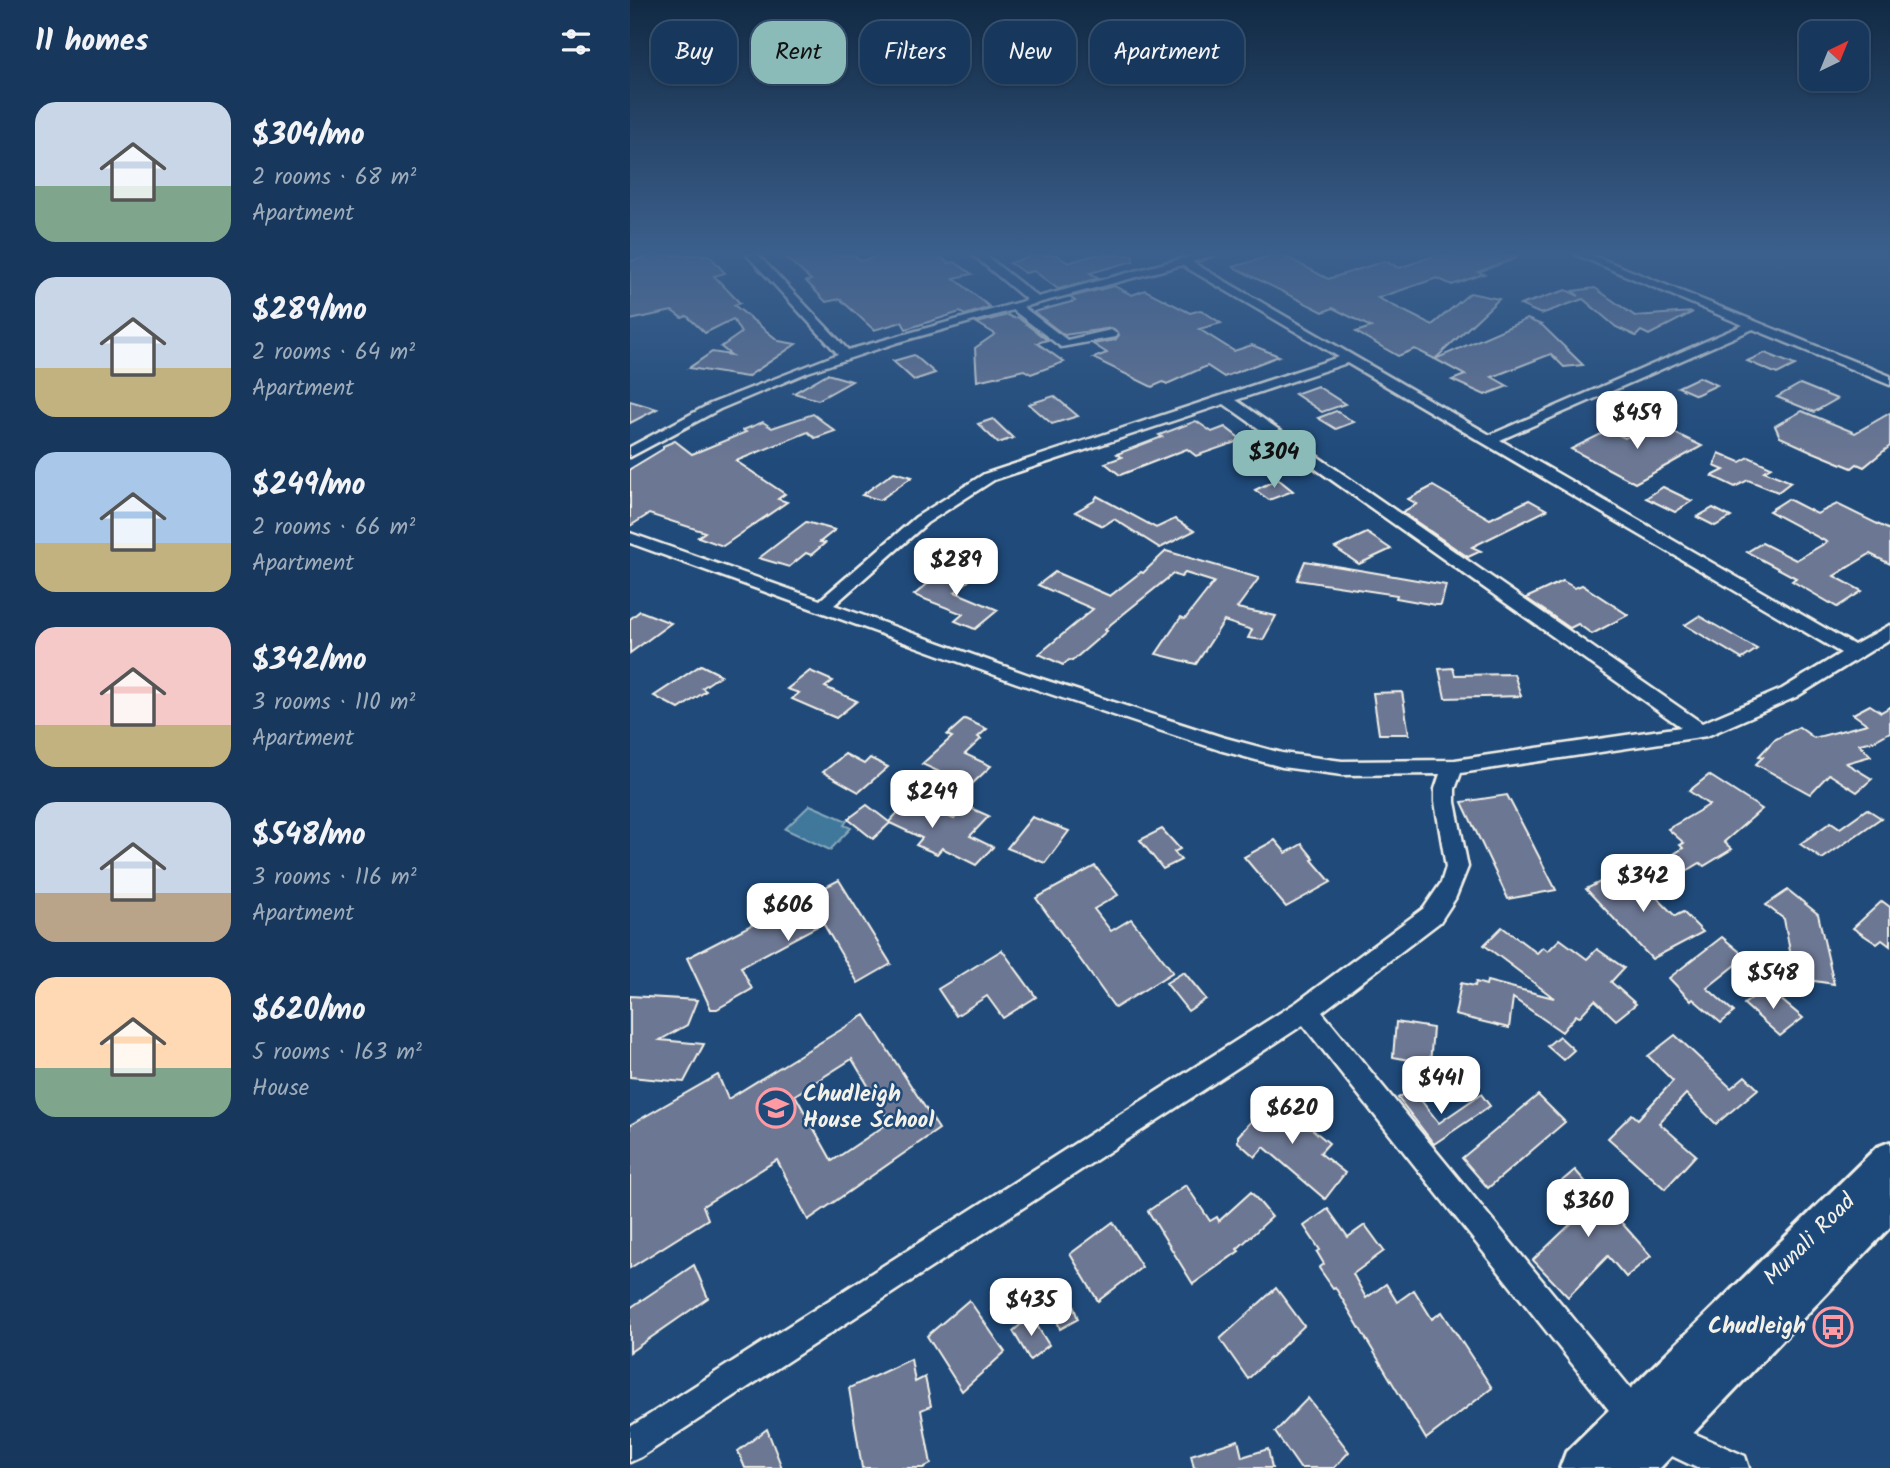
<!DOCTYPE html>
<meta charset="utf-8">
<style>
:root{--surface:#17385c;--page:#203f62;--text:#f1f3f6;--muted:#9eacbb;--line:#365272;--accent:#8bbbb9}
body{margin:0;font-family:Kalam,sans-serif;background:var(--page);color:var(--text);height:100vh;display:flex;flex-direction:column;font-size:26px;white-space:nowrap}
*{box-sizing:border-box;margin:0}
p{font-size:23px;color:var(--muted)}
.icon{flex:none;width:38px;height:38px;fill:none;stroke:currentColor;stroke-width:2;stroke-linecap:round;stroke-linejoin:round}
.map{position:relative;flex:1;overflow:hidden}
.side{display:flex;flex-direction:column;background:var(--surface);width:630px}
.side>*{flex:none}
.guide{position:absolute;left:21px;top:21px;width:665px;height:63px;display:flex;gap:14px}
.needle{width:46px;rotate:43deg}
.fabs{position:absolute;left:1169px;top:21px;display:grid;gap:14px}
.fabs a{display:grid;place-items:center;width:70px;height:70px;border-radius:14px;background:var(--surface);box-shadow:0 2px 5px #0004,0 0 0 2px var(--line);font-size:35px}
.price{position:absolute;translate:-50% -60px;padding:0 16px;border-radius:14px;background:#fff;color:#222;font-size:23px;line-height:46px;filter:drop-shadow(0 2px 4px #0008)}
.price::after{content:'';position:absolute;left:50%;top:42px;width:21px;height:16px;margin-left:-10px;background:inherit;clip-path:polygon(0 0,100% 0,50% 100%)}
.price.on{background:var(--accent);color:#111}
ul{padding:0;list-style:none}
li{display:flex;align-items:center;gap:21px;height:175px;padding:0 35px}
li span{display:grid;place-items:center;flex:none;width:196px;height:140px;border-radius:21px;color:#555}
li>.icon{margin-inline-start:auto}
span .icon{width:84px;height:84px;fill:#fffc;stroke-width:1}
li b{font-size:30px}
h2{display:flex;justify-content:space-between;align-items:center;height:84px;padding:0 35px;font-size:30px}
.pill{padding:0 24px;border-radius:21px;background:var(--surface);box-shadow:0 2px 5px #0004,0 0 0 2px var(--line);font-size:24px;line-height:63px}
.pill.on{background:var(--accent);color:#111}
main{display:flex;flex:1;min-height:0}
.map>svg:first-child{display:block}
</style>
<main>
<section class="side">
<h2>11 homes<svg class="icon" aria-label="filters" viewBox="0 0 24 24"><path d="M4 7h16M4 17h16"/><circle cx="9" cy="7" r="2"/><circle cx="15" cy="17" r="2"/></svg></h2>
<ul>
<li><span style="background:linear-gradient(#c9d6e8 60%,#7fa58c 0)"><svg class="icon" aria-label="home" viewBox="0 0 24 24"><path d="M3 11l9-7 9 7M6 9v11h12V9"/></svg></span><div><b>$304/mo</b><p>2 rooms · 68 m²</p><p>Apartment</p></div></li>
<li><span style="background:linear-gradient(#c9d6e8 65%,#c2b280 0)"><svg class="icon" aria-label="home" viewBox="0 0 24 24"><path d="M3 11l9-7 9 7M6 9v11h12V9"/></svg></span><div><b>$289/mo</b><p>2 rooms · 64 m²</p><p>Apartment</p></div></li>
<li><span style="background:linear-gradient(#a9c7e8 65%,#c2b280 0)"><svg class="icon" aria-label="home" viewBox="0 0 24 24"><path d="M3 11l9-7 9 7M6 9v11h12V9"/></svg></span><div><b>$249/mo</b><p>2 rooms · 66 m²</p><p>Apartment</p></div></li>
<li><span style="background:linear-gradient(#f6c9c9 70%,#c2b280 0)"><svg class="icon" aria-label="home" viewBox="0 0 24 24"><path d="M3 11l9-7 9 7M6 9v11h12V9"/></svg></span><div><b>$342/mo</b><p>3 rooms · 110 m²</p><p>Apartment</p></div></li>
<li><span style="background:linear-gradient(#c9d6e8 65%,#b9a48a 0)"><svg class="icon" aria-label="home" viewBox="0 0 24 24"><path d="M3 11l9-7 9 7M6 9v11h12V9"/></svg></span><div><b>$548/mo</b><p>3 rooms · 116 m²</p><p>Apartment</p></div></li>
<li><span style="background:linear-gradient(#ffd9b3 65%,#7fa58c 0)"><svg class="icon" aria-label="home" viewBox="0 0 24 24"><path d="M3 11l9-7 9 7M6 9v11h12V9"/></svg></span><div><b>$620/mo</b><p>5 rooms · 163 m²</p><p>House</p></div></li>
</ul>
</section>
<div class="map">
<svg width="1260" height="1468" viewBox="0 0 1260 1468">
<rect width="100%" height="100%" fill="#1f4a7a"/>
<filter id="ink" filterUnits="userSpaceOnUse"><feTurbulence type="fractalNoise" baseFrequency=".0143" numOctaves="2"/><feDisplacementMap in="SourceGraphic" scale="14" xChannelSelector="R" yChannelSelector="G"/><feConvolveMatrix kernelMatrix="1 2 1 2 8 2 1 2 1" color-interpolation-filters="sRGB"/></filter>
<g filter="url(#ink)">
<polygon fill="#40789c" stroke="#88a8ba" stroke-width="2" points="180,805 217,821 214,825 221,828 200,850 155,829"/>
<g fill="#6c7793" stroke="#f4f1e8" stroke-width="2" fill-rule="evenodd">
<polygon points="24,255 79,255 95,273 84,276 110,303 104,305 149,341 166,344 117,377 59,368 82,352 101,355 91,347 111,333 103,319 75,333 57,316 52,318 42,311 0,320 0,261"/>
<polygon points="153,255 223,255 231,261 254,255 308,255 318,263 325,262 342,274 324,278 360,307 335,315 330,312 276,329 272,322 244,330 210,299 196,302 176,281 181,280"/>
<polygon points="406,255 427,255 438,263 464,255 503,255 503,261 460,273 469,278 428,289 404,271 395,273 380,263"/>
<polygon points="643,255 653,255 698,279 755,261 769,268 807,255 887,255 887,258 848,272 854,274 822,285 807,278 748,298 802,325 840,293 869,299 805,359 785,349 768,356 726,332 741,327 703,308 693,312 603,267"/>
<polygon points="484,286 502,295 515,290 560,313 571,310 591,323 569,329 604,351 622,345 649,356 594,377 577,366 537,384 533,382 522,387 463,358 477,353 463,344 485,340 489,335 482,328 434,335 404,312 445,301 440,297"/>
<polygon points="965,288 1005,316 1063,312 1019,335 1011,331 1006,336 986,327 953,299 911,314 890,305 936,290 949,296 943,291"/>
<polygon points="378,315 383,318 387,317 417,340 407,343 434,362 401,374 394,370 347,381 345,348 365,334 347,323"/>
<polygon points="897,319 912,325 953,365 934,367 921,354 862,377 878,386 855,395 822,380 835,375 805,359"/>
<polygon points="1135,353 1165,365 1147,374 1117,361"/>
<polygon points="284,355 305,373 284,380 263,361"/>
<polygon points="197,374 222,381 188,400 164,393"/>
<polygon points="1069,377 1087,385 1066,395 1048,387"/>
<polygon points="1170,384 1207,399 1184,412 1147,397"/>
<polygon points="687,386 715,404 692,412 665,394"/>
<polygon points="424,396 448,416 422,424 399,404"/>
<polygon points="0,401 27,409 0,423"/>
<polygon points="706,411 724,422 706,429 688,418"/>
<polygon points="1172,411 1225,433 1260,413 1260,446 1234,467 1227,464 1222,468 1183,452 1150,437 1145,426"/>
<polygon points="183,414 205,431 185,438 178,432 106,461 155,494 148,499 157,502 93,546 68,537 75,532 19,514 0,526 0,469 33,449 33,446 45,441 62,454 116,432 113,430 133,422 142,428"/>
<polygon points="363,419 383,438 368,443 348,424"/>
<polygon points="566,421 582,432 595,427 612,440 566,456 557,449 490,475 475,463 492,457 487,454 532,437 529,435"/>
<polygon points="1024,423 1072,446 1005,483 941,449 979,430 995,438"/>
<polygon points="1089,453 1110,462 1119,457 1141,467 1134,471 1161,482 1148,492 1118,480 1105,487 1082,476 1094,470 1084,466"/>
<polygon points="264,472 282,477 250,500 232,495"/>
<polygon points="648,479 663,491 639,500 625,490"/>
<polygon points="803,486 860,519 899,500 917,510 842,547 851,551 838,557 772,512 787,504 778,499"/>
<polygon points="1033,487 1062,501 1045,512 1016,498"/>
<polygon points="467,496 526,528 545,519 564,531 530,548 484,519 473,526 445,512 464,501"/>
<polygon points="1158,499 1187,514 1207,504 1260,530 1260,564 1240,554 1204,576 1232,591 1207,607 1162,581 1166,578 1117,552 1132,543 1166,560 1197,542 1139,511"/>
<polygon points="1083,508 1101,517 1085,526 1067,517"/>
<polygon points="176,522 205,530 190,542 195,543 181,555 176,553 159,567 129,558"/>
<polygon points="737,533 761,549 729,564 705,548"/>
<polygon points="536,551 629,578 607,608 646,616 633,640 618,638 622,630 594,621 566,664 526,654 551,617 555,619 584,582 555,573 551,577 543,574 481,624 475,630 477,631 442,661 439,660 433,665 409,654 463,609 408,585 425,572 480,596 511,572 513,573"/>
<polygon points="675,561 741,572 816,585 811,605 805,605 766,598 767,595 667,580"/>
<polygon points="317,568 343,577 325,592 368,610 345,629 325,621 333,614 284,595"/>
<polygon points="933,581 945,588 952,585 998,615 962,634 948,624 940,628 896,598"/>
<polygon points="10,611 41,623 0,653 0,619"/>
<polygon points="1069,616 1127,649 1112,659 1055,625"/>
<polygon points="71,665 91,675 72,688 76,691 49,709 24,696"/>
<polygon points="823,668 825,675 884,674 891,696 815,698 809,669"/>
<polygon points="180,671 203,681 195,687 227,701 206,718 162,699 169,693 157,689"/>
<polygon points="772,692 779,734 749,734 743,693"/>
<polygon points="1240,705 1251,712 1260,707 1260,732 1244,741 1229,744 1241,756 1216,763 1242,779 1227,792 1199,774 1180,794 1126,764 1133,757 1129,756 1144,740 1169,727 1184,738 1237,724 1223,714"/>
<polygon points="335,719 357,729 348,737 351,739 335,754 361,766 340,786 292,764 322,737 317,735"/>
<polygon points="215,754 234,764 240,758 258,767 229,792 193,772"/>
<polygon points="1079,775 1132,809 1094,842 1102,849 1074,866 1070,863 1053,873 1036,859 1053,848 1050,845 1054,843 1038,829 1079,805 1059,791"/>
<polygon points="877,795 901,841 926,890 878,899 832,802"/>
<polygon points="290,804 324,819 336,806 359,816 340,836 363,847 346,865 312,848 307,854 286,845 292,838 260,823 243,839 218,819 237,805 259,822 272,808 281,813"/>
<polygon points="1237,809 1251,818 1192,859 1170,844 1201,822 1210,828"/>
<polygon points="402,817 439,831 415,863 377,848"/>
<polygon points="532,829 550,849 544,852 551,860 533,869 510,840"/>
<polygon points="645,840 656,853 672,844 684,859 682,860 701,882 656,907 614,857"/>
<polygon points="465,866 488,895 464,909 481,931 501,919 543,972 485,1008 406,898"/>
<polygon points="998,868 1045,916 1053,912 1073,932 1022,959 956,889"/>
<polygon points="209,880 261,964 228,983 193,923 111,967 122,989 87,1009 81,1009 57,958"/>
<polygon points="1158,890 1188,914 1204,984 1165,978 1154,919 1136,905"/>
<polygon points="1252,901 1260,907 1260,946 1252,940 1247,944 1223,928"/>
<polygon points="872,927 907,953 913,947 918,951 930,939 957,959 967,949 994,968 981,982 1006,1004 986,1020 965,1000 949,1017 946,1015 932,1032 883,998 879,1028 825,1015 831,983 845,986 846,982 856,985 857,981 924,998 854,945"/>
<polygon points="1092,937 1116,957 1077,988 1104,1012 1091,1023 1063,999 1061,1001 1039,978"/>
<polygon points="372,950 406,997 373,1018 357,996 326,1016 308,989"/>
<polygon points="1122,952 1159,977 1125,971 1113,962"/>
<polygon points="554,972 576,999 558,1011 536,983"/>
<polygon points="1136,987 1173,1018 1150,1036 1114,1004"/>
<polygon points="0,996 67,1000 57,1025 30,1040 74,1044 54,1082 0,1077"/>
<path d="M235 1015 309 1129 178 1220 147 1160 73 1206 78 1219 0 1268V1125L88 1075 98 1099ZM222 1059 260 1122 202 1161 165 1095Z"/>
<polygon points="766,1022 803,1028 800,1064 763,1057"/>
<polygon points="1045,1035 1101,1088 1115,1076 1128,1089 1086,1124 1056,1094 1029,1123 1066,1155 1035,1189 978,1138 1002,1114 1008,1119 1043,1081 1018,1056"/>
<polygon points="929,1036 944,1050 933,1060 917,1046"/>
<polygon points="782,1089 809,1123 851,1094 860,1106 804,1144 768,1098"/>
<polygon points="908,1095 935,1122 858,1188 832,1158"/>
<polygon points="643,1097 699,1143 690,1153 715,1173 695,1199 634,1147 625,1157 608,1142 608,1136"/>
<polygon points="945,1170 1021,1256 996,1277 978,1256 938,1297 903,1260 946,1219 921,1190"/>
<polygon points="556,1185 580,1221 587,1217 589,1221 621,1192 642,1217 607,1249 609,1251 563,1284 518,1211"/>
<polygon points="698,1209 718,1237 735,1225 754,1251 723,1274 736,1298 756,1284 767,1302 784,1290 802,1319 812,1312 862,1388 796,1439 705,1287 703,1288 689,1268 694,1264 687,1252 690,1250 674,1226"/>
<polygon points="483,1222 512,1267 468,1301 440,1254"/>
<polygon points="64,1265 78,1298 0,1352 0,1308"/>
<polygon points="646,1288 674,1326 618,1379 590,1339"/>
<polygon points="438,1291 448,1319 430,1329 420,1300"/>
<polygon points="339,1300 375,1352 332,1391 297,1336"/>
<polygon points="401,1316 419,1345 400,1360 383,1331"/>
<polygon points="281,1359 285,1382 295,1377 301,1406 291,1410 301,1464 293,1468 232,1468 219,1388"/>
<polygon points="678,1398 719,1452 704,1468 670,1468 645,1432"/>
<polygon points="137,1429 152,1468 115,1468 108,1451"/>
<polygon points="608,1440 612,1457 638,1449 642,1468 564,1468 561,1455"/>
</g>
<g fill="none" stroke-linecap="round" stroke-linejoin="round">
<g stroke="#f4f1e8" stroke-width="5">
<path id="minor" d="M117 255H128L218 350 397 300 343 255H355L408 297 565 255H584L562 262 860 435 1113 325 947 255H962L1260 376V385L1123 329 870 440 1224 645 1260 625V639L1166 697 1077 736 831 773 825 789V802L838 867 825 899 810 922 692 1012 1016 1407 1021 1418 1019 1422 1030 1418 1041 1423 1115 1456 1119 1468H1067L1019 1445 1014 1434 1016 1430 1005 1434 994 1429 673 1025 11 1457 0 1462V1427L667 1002 794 908 811 883 816 867 805 802V789L810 774 712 775 652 767 589 750 387 683 0 543V533L190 600 286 517 354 474 709 357 552 265 393 307 437 340 481 330 487 334 485 337 431 347 383 310 269 342 178 372 90 409 0 457V447L80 404 208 354ZM717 363 1211 653 1152 689 1072 723 606 400ZM594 404 1051 727 825 760 712 761 652 753 592 737 399 675 204 605 297 523 364 480Z"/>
</g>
<g stroke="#f4f1e8" stroke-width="6">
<polygon id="major" points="1260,1142 1260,1227 1030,1468 930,1468 936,1452 1247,1147"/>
</g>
<use href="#minor" fill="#1f4a7a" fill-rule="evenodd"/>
<use href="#major" fill="#1f4a7a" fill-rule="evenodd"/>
</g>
</g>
<linearGradient id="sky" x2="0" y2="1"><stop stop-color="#112943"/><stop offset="0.55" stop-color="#3c608d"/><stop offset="1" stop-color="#3c608d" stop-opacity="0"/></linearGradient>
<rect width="1260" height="461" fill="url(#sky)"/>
<defs>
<g id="school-ring" transform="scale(2.0125)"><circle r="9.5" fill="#1f4a7a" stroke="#ff9aa2" stroke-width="1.5"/><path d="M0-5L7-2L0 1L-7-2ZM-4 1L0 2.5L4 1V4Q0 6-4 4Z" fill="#ff9aa2"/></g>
<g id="bus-ring" transform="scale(2.0125)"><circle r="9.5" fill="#1f4a7a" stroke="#ff9aa2" stroke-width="1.5"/><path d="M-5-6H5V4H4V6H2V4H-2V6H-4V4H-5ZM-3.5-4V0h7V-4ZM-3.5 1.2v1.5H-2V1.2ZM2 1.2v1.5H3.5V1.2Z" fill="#ff9aa2"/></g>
</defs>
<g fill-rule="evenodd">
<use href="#school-ring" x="146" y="1108"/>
<use href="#bus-ring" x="1203" y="1327"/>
</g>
<g text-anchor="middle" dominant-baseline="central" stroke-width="5" stroke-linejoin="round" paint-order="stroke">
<g font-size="23" font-weight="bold" fill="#f4f1e8" stroke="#1f4a7a" text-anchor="start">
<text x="173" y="1095">Chudleigh<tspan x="173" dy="26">House School</tspan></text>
<text x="1176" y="1327" text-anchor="end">Chudleigh</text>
</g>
<g font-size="23" fill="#f4f1e8" stroke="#1f4a7a">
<text transform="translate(1180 1240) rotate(-45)">Munali Road</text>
</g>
</g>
</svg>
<div class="fabs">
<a><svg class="needle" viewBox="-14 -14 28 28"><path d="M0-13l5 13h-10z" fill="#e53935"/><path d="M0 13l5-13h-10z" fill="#9eacbb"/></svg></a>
</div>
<b class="price" style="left:1007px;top:451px">$459</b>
<b class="price on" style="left:644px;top:490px">$304</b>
<b class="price" style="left:326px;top:598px">$289</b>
<b class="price" style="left:302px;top:830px">$249</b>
<b class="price" style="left:1013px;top:914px">$342</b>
<b class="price" style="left:158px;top:943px">$606</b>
<b class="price" style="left:1143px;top:1011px">$548</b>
<b class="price" style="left:811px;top:1116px">$441</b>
<b class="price" style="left:662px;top:1146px">$620</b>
<b class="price" style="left:958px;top:1239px">$360</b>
<b class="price" style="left:401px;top:1338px">$435</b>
<div class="guide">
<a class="pill">Buy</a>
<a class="pill on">Rent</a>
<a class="pill">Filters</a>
<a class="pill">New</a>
<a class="pill">Apartment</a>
</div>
</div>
</main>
